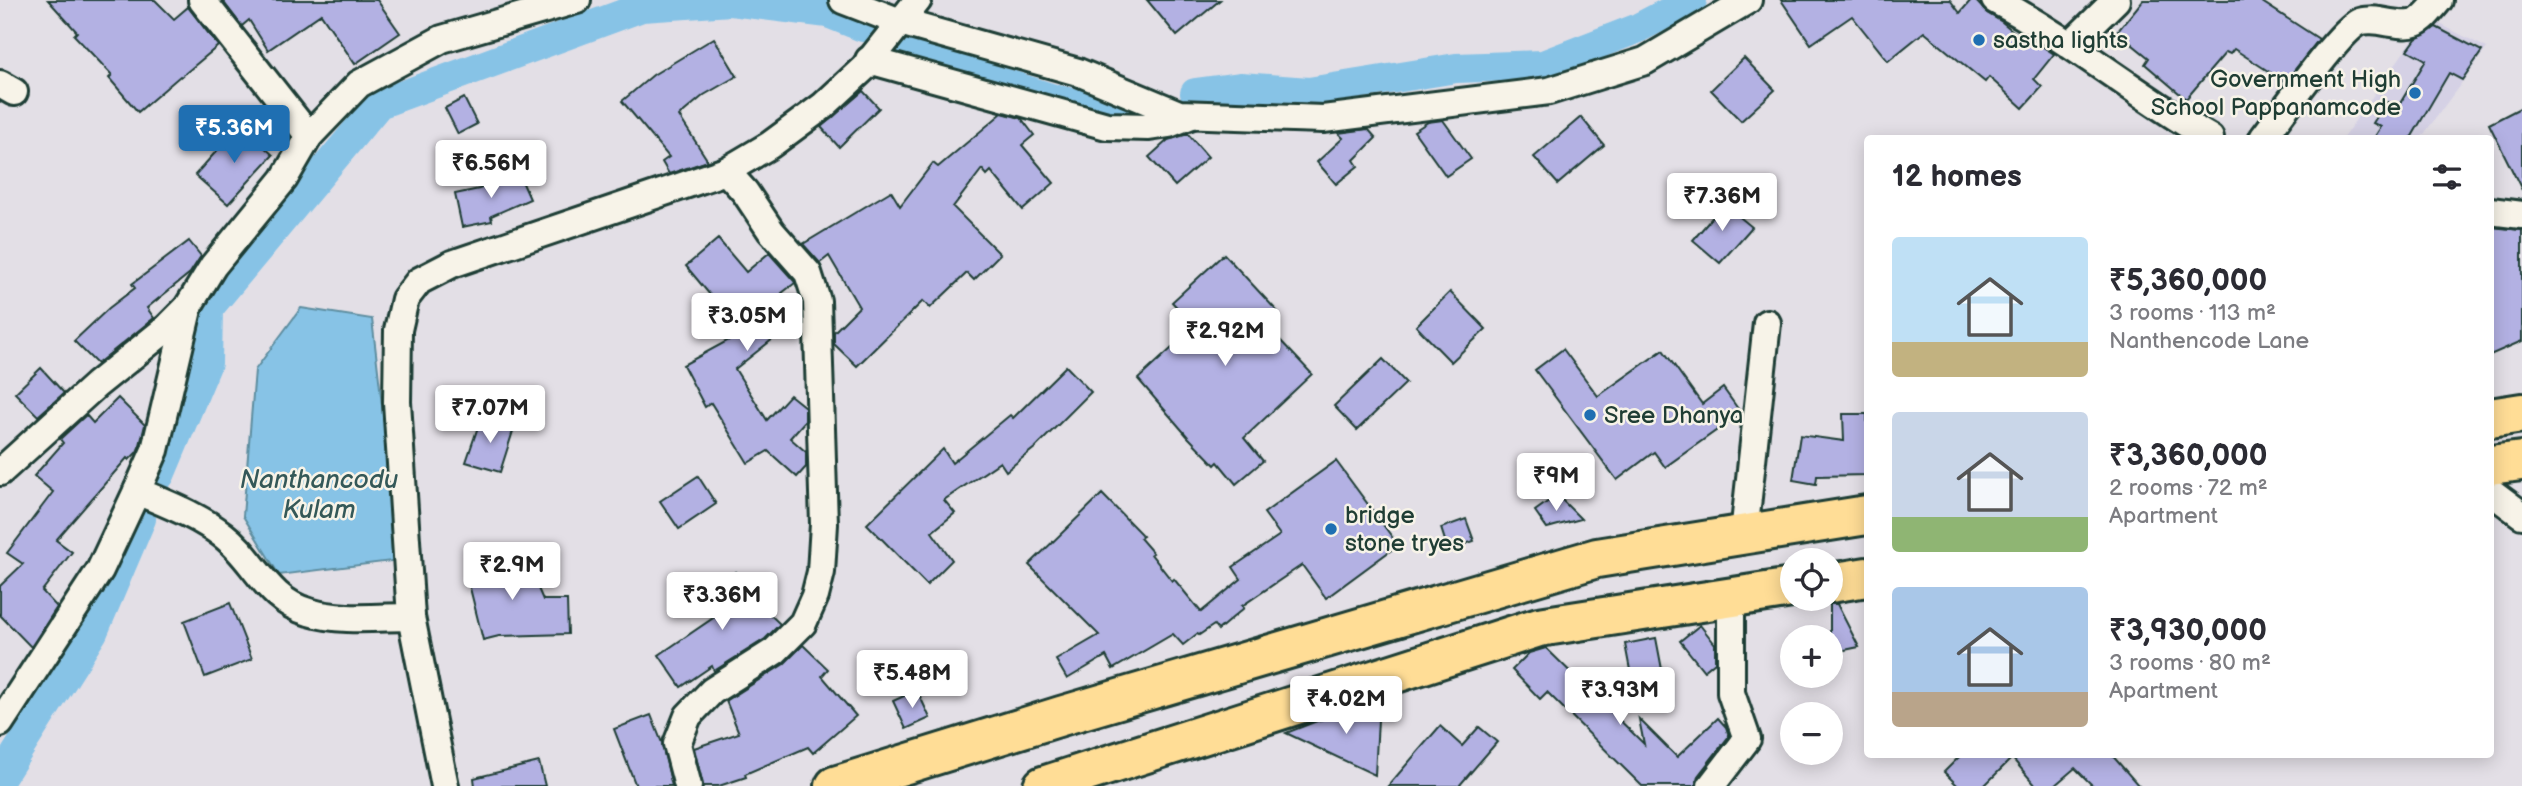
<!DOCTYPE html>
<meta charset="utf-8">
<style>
:root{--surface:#fff;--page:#f7f7f7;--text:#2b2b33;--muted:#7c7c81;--accent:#1f6fb2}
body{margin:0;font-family:"Balsamiq Sans",sans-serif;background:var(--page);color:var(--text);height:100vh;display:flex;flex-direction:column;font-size:26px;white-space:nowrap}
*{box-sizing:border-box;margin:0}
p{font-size:23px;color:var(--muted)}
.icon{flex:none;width:38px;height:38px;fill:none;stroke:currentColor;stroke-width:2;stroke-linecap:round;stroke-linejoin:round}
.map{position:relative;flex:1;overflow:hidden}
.panel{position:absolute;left:1864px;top:135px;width:630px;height:623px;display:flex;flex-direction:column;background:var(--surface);border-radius:7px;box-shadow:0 4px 18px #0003}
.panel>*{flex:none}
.controls{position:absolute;left:1780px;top:548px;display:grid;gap:14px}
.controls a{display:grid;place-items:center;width:63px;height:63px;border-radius:50%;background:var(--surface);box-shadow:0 4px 18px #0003;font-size:35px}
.price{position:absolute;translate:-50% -60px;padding:0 16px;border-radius:7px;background:#fff;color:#222;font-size:23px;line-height:46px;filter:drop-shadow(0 2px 4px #0008)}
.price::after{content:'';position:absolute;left:50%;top:42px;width:21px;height:16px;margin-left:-10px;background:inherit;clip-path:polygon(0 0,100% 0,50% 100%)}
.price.on{background:var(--accent);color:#fff}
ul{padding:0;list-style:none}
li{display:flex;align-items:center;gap:21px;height:175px;padding:0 28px}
li span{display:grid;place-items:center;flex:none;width:196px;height:140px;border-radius:7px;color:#555}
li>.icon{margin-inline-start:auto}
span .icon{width:84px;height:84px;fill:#fffc;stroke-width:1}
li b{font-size:30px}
h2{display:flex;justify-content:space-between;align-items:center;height:84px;padding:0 28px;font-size:30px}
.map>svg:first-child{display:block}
</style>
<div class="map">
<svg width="2522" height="786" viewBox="0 0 2522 786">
<rect width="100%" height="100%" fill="#e3dfe6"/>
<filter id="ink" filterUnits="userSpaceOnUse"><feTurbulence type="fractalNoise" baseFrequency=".0143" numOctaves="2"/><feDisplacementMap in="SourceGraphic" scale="14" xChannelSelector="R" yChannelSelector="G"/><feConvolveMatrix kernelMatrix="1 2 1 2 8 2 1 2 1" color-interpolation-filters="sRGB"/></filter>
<g filter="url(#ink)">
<polygon fill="#d5d1e5" points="2428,18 2487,48 2421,138 2343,138"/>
<polygon fill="#87c3e6" stroke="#5d8d9f" stroke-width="2" points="301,308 372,319 400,560 279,575 243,516 255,370"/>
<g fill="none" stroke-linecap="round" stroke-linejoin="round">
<g stroke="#87c3e6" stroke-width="30">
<polyline points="906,52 1057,100 1140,115"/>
<polyline points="1195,93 1240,87 1309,92 1456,68 1543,65 1636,29 1692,0"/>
<polyline points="160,475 207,363 208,309 379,104 642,7 731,1 828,13 863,27"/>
<polyline points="0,779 93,632 141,519"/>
</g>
</g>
<g fill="#b3b1e3" stroke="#1f3d34" stroke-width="2">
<polygon points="48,0 155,0 174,19 188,7 218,46 181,77 180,76 138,112 109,78 112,75 74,35 77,32"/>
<polygon points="222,0 377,0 400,33 355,64 321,14 268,50 249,20 242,26"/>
<polygon points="1147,0 1220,0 1177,36"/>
<polygon points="1781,0 1950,0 1960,13 1971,0 1975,0 1987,13 2002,22 2030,45 2034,41 2054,54 2034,79 2042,87 2023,108 1989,77 1985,82 1924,32 1888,61 1852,16 1811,44"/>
<polygon points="2143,0 2259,0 2319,39 2285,82 2234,49 2230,54 2226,52 2186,99 2145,64 2149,58 2117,32"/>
<polygon points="2436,27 2482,51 2462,80 2449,73 2411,138 2374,138 2381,127 2373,123 2386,102 2399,105 2426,60 2408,50 2416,39"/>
<polygon points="714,38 737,76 704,95 679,116 708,161 669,174 662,162 669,157 622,101 653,75"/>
<polygon points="1744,58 1775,90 1741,121 1711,90"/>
<polygon points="863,91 879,108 839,147 821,127"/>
<polygon points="464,98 477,124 458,134 445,108"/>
<polygon points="2522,107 2522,190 2489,124"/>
<polygon points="1002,113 1021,118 1034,135 1022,145 1054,183 1023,210 991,171 987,175 982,169 953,207 1000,254 974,280 967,273 930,308 923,301 857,366 834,344 834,332 859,307 829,256 820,263 803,244 891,191 900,206 933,163 938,167"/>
<polygon points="1581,117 1604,145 1558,184 1534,157"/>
<polygon points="1443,120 1471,159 1446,176 1414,131 1428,122"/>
<polygon points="240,125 273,155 228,204 195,175"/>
<polygon points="1368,129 1376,138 1354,160 1358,166 1336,184 1317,162 1343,138 1338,133"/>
<polygon points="1188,134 1208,157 1175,186 1149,157 1168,140"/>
<polygon points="518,172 530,199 491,216 492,221 462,227 455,194 479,189"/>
<polygon points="1724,204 1752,227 1720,263 1693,240"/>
<polygon points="2490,227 2522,230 2522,341 2490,355"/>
<polygon points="718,239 746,272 769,253 794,281 795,283 782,293 797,320 735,369 767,420 790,395 805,407 805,421 790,438 806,452 806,467 797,477 768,451 748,463 711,403 705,407 683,365 731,339 722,327 731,320 686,266"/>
<polygon points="189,241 201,256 190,273 147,308 154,318 97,364 74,341 109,308 135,288 132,284"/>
<polygon points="1224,254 1277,311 1264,323 1312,374 1244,438 1263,461 1236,484 1218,462 1215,465 1188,437 1138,379 1195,327 1172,302"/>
<polygon points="1450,292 1486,329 1451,362 1416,326"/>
<polygon points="1563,349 1598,396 1663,350 1702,404 1723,388 1741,413 1665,467 1654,452 1617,480 1535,370"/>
<polygon points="1383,359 1406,383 1357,430 1334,406"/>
<polygon points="1066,366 1091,392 1036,447 1006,471 1000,462 944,500 955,513 932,532 952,560 927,585 867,524 943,449 952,463 1010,415 1013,418"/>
<polygon points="41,368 64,393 38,416 15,393"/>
<polygon points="118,398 145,425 140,445 137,452 129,460 127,458 56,540 72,552 42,591 57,607 31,647 0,615 0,586 23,564 7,553 53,492 34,476 63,443 60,439 86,415 93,423"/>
<polygon points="1843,414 1867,414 1867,475 1817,476 1816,484 1793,480 1800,435 1844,441"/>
<polygon points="481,418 514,428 500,472 466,462"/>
<polygon points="1336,461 1398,545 1326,598 1302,565 1242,606 1244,608 1218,630 1214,625 1199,635 1197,634 1183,645 1173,634 1113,669 1106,656 1067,679 1056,660 1099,635 1029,565 1102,494 1143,536 1140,538 1153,553 1151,554 1172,581 1174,579 1201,612 1241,579 1233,567 1280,535 1264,513"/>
<polygon points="698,476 716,504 679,529 660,501"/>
<polygon points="1557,495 1581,519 1547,528 1535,511"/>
<polygon points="1466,519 1474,541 1448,550 1441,528"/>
<polygon points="469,555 504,555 504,583 531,572 543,600 567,600 568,634 499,636 483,640 469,584"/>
<polygon points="736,572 765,602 759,604 780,624 765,639 714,671 712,666 681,687 659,655 716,616 703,603"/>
<polygon points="230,603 252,659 205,677 184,621"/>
<polygon points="1830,604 1837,604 1859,647 1830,653"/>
<polygon points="1700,625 1715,644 1715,662 1704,671 1680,641"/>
<polygon points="1656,638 1669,706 1638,712 1625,644"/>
<polygon points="803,645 828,669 822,676 856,716 813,753 808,747 745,774 746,777 719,786 703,786 694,748 739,733 726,701 784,664"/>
<polygon points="1546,648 1644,744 1639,719 1677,757 1718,718 1726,727 1729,736 1698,776 1696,786 1642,786 1547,692 1540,699 1512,670 1529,653"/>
<polygon points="917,690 930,718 906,729 893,701"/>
<polygon points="1379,701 1375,775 1286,733 1317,721"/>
<polygon points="651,715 662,743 672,786 636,786 614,729"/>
<polygon points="1440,726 1462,746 1479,727 1497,742 1459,786 1388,786"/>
<polygon points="1962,754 2111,754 2139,786 2093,786 2075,768 2054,786 2036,786 2012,758 1984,786 1958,786 1944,772"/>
<polygon points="539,762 545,786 475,786 474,778"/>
</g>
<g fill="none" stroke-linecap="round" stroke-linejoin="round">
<g stroke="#1f3d34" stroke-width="32">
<g id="minor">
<polyline points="202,0 309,136"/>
<polyline points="843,0 900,22 1078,72 1179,114 1323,119 1549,91 1645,61 1748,0"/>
<path d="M1995 0C2071 40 2136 95 2210 138"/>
<polyline points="2071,44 2116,0"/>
<polyline points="869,60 1107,126 1149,127 1169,124 1192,115"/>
<polyline points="0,84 14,92"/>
<path d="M2263 138C2281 115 2338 32 2359 22 2364 20 2374 20 2380 21 2415 27 2416 28 2439 0"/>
<polyline points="2490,211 2522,215"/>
<polyline points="0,472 96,385 167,328 188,307"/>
<path d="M137 491C167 504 197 515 223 535 255 559 266 600 309 612 341 622 379 617 411 617"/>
<polyline points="2490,491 2522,515"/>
<polyline points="1744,534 1767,323"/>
<polyline points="0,723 100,570 137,491 155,450 189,305 213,266 284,179 309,136 359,84 442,39 577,0"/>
<polyline points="445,786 411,617 397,402 398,330 405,299 419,281 452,264 726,171 770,145 823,106 864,68 918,0"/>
<polyline points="688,786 677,744 688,716 712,691 775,651 803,623 815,596 821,572 824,524 817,301 808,273 771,231 745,192 726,171"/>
<polyline points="1711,786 1747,739 1731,693 1731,598"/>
</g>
</g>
<g stroke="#1f3d34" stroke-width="44">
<g id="primary">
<polyline points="2490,418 2522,413"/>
<polyline points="2490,465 2522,461"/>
<polyline points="1830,583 1867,577"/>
<polyline points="835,786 1061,716 1597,558 1867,515"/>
<polyline points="1043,786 1539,627 1792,588"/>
</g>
</g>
<use href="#minor" stroke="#f7f3e8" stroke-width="26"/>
<use href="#primary" stroke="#ffdd96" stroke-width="38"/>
</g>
</g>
<g fill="#1f6fb2" stroke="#f7f3e8" stroke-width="2.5">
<circle cx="1979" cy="40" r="7"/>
<circle cx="2415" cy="93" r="7"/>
<circle cx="1590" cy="415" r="7"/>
<circle cx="1331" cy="529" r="7"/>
</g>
<g text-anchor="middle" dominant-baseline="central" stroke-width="5" stroke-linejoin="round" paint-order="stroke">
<g font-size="24" fill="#1f3d34" stroke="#f7f3e8" text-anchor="start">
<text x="1993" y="40">sastha lights</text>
<text x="2401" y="79" text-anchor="end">Government High<tspan x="2401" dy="28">School Pappanamcode</tspan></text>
<text x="1604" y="415">Sree Dhanya</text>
<text x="1345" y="515">bridge<tspan x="1345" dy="28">stone tryes</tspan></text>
</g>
<g font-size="26" font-style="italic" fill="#345858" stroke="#f7f3e8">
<text x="319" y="480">Nanthancodu<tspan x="319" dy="30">Kulam</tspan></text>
</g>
</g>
</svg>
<div class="controls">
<a><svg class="icon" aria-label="locate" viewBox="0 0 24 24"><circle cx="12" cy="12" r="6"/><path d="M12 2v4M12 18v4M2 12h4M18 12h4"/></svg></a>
<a>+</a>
<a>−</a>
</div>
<b class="price on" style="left:234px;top:165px">₹5.36M</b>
<b class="price" style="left:491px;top:200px">₹6.56M</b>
<b class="price" style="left:1722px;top:233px">₹7.36M</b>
<b class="price" style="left:747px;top:353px">₹3.05M</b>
<b class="price" style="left:1225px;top:368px">₹2.92M</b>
<b class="price" style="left:490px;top:445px">₹7.07M</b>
<b class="price" style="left:1556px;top:513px">₹9M</b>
<b class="price" style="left:512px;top:602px">₹2.9M</b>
<b class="price" style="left:722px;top:632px">₹3.36M</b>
<b class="price" style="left:912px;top:710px">₹5.48M</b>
<b class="price" style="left:1620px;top:727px">₹3.93M</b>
<b class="price" style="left:1346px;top:736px">₹4.02M</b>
<section class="panel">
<h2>12 homes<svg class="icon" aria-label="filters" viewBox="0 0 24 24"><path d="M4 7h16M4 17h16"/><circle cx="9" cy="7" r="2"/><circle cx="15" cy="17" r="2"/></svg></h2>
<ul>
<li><span style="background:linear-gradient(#bfe0f5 75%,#c2b280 0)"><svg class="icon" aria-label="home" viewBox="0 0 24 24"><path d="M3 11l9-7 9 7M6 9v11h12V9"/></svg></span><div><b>₹5,360,000</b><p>3 rooms · 113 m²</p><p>Nanthencode Lane</p></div></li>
<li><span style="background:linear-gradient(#c9d6e8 75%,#8fb573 0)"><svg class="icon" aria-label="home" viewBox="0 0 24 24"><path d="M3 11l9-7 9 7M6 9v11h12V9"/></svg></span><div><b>₹3,360,000</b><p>2 rooms · 72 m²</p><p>Apartment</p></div></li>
<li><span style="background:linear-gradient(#a9c7e8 75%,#b9a48a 0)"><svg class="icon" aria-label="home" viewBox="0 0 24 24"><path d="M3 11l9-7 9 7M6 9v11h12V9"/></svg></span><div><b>₹3,930,000</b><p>3 rooms · 80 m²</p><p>Apartment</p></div></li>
</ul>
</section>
</div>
